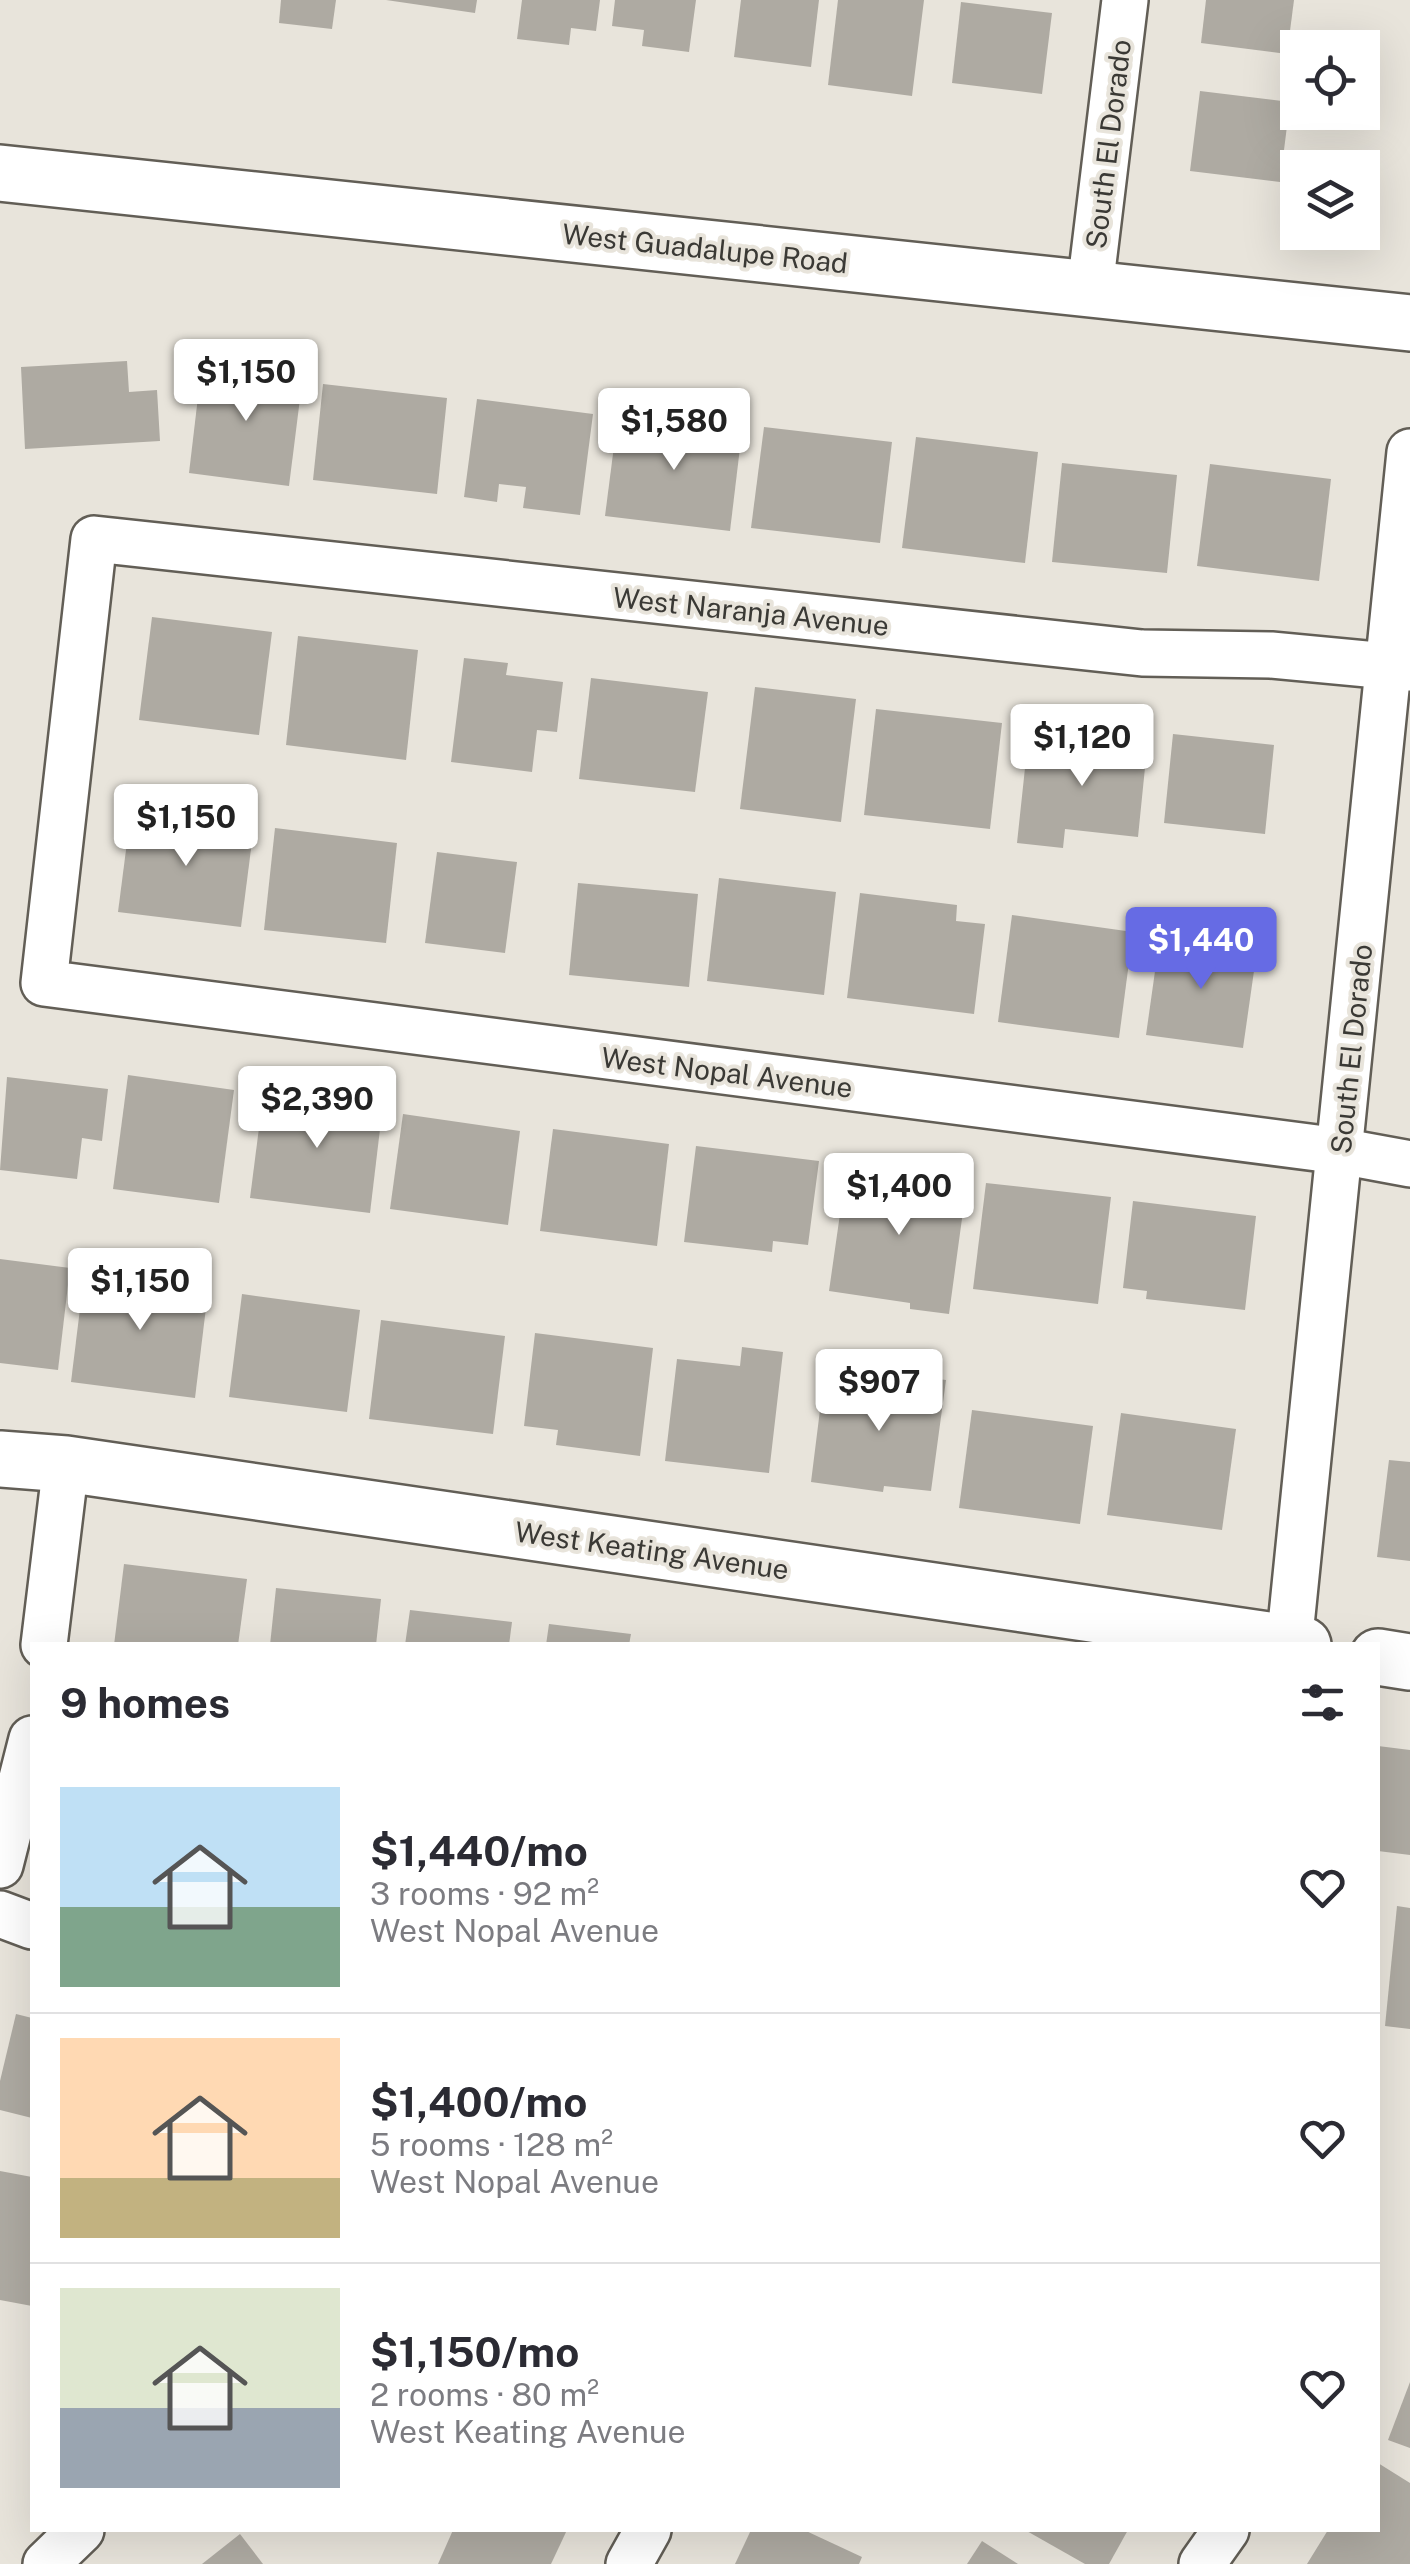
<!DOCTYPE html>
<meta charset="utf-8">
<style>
:root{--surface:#fff;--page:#f7f7f7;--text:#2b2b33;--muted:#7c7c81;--line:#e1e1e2;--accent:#666be4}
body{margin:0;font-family:"Public Sans",sans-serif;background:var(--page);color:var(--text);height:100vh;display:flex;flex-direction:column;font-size:38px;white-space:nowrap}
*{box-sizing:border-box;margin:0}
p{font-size:32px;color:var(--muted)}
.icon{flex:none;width:55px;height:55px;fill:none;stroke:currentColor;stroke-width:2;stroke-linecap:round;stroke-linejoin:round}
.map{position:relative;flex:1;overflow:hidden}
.side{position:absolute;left:30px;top:1642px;width:1350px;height:890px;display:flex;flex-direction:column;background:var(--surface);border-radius:0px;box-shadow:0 10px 40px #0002}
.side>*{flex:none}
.tools{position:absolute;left:1280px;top:30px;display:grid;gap:20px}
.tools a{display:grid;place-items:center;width:100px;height:100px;border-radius:0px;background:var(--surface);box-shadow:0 10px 40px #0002;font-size:50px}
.price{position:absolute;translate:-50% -85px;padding:0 22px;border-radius:10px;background:#fff;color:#222;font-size:32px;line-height:65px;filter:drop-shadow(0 2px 5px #0008)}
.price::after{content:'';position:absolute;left:50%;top:60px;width:30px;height:22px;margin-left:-15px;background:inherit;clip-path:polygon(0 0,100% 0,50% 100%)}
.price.active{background:var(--accent);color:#fff}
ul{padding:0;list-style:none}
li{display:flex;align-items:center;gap:30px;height:250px;padding:0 30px}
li+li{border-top:2px solid var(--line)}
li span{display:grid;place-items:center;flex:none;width:280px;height:200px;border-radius:0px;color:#555}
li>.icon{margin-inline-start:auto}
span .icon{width:120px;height:120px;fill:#fffc;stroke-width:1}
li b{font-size:42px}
h2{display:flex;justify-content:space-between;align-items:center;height:120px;padding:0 30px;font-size:42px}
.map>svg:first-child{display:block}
</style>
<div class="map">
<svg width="1410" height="2564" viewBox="0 0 1410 2564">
<rect width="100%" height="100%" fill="#e8e4db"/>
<g fill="#aeaaa2">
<polygon points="281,0 336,0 332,29 279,23"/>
<polygon points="386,0 477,0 475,13"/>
<polygon points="522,0 600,0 596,31 571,28 569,45 517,39"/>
<polygon points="615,0 696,0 689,52 642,46 644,30 612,26"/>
<polygon points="741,0 819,0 811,67 734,57"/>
<polygon points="838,0 924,0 912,96 828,85"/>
<polygon points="1206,0 1294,0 1287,54 1201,43"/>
<polygon points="961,2 1052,13 1042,94 952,83"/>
<polygon points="1200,91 1290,102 1280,182 1190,171"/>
<polygon points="127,361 129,392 157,390 160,441 25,449 21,367"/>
<polygon points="202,363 303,375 289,486 189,473"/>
<polygon points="323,384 447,398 437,494 313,480"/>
<polygon points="477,399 593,414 580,515 523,508 526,487 499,484 497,502 464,497"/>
<polygon points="618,415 742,431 730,531 605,516"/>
<polygon points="764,427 892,442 880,543 751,528"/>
<polygon points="916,437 1038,452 1025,563 902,548"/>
<polygon points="1062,463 1177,475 1167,573 1052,562"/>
<polygon points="1210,464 1331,479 1319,581 1197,566"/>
<polygon points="152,617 272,632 259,735 139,720"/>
<polygon points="298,636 418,650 406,760 286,745"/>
<polygon points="464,658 508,663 506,675 563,682 557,732 537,730 532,772 451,762"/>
<polygon points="591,678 708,692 695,792 579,779"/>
<polygon points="755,687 856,699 841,822 740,809"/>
<polygon points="876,709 1002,723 990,829 864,815"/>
<polygon points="1089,731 1148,738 1138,837 1065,829 1063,848 1017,843 1028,740 1088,747"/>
<polygon points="1173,734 1274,745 1265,834 1164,823"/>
<polygon points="131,811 254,826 241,927 118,912"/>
<polygon points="275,828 397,843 386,943 264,930"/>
<polygon points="437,852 517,862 505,953 425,943"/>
<polygon points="719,878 836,892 824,995 707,981"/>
<polygon points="578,883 698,894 689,987 569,975"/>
<polygon points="860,893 957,905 956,921 985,924 974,1014 847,998"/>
<polygon points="1012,915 1133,932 1119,1038 998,1022"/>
<polygon points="1160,936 1257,950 1243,1048 1146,1035"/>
<polygon points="128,1075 234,1090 219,1203 113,1189"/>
<polygon points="7,1077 108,1089 102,1141 82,1138 77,1179 0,1170"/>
<polygon points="264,1089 383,1104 370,1213 250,1198"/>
<polygon points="403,1114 520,1131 508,1225 390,1209"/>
<polygon points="553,1129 669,1144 657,1246 540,1231"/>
<polygon points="696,1146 819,1161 808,1245 773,1241 772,1252 684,1242"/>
<polygon points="847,1165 967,1182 949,1314 910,1309 910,1303 829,1291"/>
<polygon points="986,1183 1111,1197 1098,1304 973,1289"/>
<polygon points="1133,1201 1256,1216 1245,1310 1146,1299 1147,1291 1123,1288"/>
<polygon points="0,1259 70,1268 58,1370 0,1363"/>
<polygon points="85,1268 209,1283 195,1398 71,1382"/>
<polygon points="242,1294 360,1310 347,1412 229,1397"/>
<polygon points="381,1320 505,1336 493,1434 369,1419"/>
<polygon points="535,1333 653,1348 640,1456 556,1445 558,1430 524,1426"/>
<polygon points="742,1347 783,1352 769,1473 665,1461 677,1359 740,1366"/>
<polygon points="901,1375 946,1380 931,1491 884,1486 883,1492 811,1482 824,1378 900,1387"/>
<polygon points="972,1410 1093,1426 1080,1524 959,1508"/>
<polygon points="1121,1413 1236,1429 1222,1530 1107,1515"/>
<polygon points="1389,1460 1410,1462 1410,1561 1377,1557"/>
<polygon points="124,1564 247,1579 238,1645 114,1645"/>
<polygon points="276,1588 381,1599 376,1645 270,1645"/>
<polygon points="410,1610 512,1622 509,1645 405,1645"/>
<polygon points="549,1624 631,1634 629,1645 546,1645"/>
<polygon points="1378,1746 1410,1750 1410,1855 1378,1851"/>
<polygon points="1397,1906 1410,1908 1410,2029 1385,2026"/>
<polygon points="16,2014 32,2018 32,2118 0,2110 0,2081"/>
<polygon points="0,2171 32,2177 32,2306 0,2300"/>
<polygon points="1410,2382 1410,2448 1388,2440"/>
<polygon points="1378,2463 1410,2483 1410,2564 1307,2564 1328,2530 1378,2530"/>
<polygon points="453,2530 567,2530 551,2564 438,2564"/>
<polygon points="751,2530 804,2530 862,2557 859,2564 735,2564"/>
<polygon points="1025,2530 1128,2530 1109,2564 1085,2564"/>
<polygon points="240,2534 263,2564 202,2564"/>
<polygon points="982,2541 1018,2564 967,2564"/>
</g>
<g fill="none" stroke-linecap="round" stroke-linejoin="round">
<g stroke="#625e56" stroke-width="50">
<g id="street">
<polyline points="1090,288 1125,0"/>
<polyline points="1410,668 1271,655 1142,653 94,539 44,983 1340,1151 1410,1164"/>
<polyline points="44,1645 66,1464"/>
<polyline points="1289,1645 1410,452"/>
<polyline points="0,1865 32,1739"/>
<polyline points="0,1914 32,1926"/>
<polyline points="46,2564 81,2530"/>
<polyline points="629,2564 648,2530"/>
<polyline points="1202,2564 1226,2530"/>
</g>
</g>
<g stroke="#625e56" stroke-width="60">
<g id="secondary">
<polyline points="0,173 1410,323"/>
<polyline points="0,1459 66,1464 1303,1645"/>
<polyline points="1378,1657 1410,1662"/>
</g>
</g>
<use href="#street" stroke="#fff" stroke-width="45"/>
<use href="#secondary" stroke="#fff" stroke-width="55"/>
</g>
<g text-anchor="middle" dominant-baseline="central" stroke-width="8" stroke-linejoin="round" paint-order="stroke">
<g font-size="28" fill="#3a3935" stroke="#e8e4db">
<text transform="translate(1108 144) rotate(-83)">South El Dorado</text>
<text transform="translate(705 248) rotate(6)">West Guadalupe Road</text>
<text transform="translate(751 611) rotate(6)">West Naranja Avenue</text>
<text transform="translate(1351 1049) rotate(-84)">South El Dorado</text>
<text transform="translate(727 1072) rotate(7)">West Nopal Avenue</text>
<text transform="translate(652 1550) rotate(8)">West Keating Avenue</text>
</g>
</g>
</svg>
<div class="tools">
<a><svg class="icon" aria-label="locate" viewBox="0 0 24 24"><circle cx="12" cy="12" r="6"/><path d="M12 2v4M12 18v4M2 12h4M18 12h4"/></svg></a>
<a><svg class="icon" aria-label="layers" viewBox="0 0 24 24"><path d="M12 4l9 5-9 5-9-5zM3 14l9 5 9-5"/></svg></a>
</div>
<b class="price" style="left:246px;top:424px">$1,150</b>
<b class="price" style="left:674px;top:473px">$1,580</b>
<b class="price" style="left:1082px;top:789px">$1,120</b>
<b class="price" style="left:186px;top:869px">$1,150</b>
<b class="price active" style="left:1201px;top:992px">$1,440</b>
<b class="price" style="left:317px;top:1151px">$2,390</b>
<b class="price" style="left:899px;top:1238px">$1,400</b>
<b class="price" style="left:140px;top:1333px">$1,150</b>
<b class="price" style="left:879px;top:1434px">$907</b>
<section class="side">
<h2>9 homes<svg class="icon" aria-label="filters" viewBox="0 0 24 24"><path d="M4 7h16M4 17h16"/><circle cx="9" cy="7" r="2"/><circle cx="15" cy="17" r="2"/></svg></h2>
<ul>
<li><span style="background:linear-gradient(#bfe0f5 60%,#7fa58c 0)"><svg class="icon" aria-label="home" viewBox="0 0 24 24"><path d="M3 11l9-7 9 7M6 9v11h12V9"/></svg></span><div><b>$1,440/mo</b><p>3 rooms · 92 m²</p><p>West Nopal Avenue</p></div><svg class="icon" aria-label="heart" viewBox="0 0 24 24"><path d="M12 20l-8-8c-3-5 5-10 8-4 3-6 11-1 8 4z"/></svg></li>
<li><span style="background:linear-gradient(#ffd9b3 70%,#c2b280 0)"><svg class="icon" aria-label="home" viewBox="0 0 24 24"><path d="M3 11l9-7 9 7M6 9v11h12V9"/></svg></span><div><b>$1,400/mo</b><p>5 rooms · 128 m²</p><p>West Nopal Avenue</p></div><svg class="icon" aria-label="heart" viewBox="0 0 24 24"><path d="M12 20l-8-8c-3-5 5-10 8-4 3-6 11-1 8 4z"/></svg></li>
<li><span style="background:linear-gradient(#dfe7d0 60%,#9aa5b1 0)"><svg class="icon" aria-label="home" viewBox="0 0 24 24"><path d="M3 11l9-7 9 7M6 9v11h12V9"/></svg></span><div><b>$1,150/mo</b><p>2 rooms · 80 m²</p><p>West Keating Avenue</p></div><svg class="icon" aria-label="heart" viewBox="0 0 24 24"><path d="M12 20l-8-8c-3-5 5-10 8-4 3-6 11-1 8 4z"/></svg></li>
</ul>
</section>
</div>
